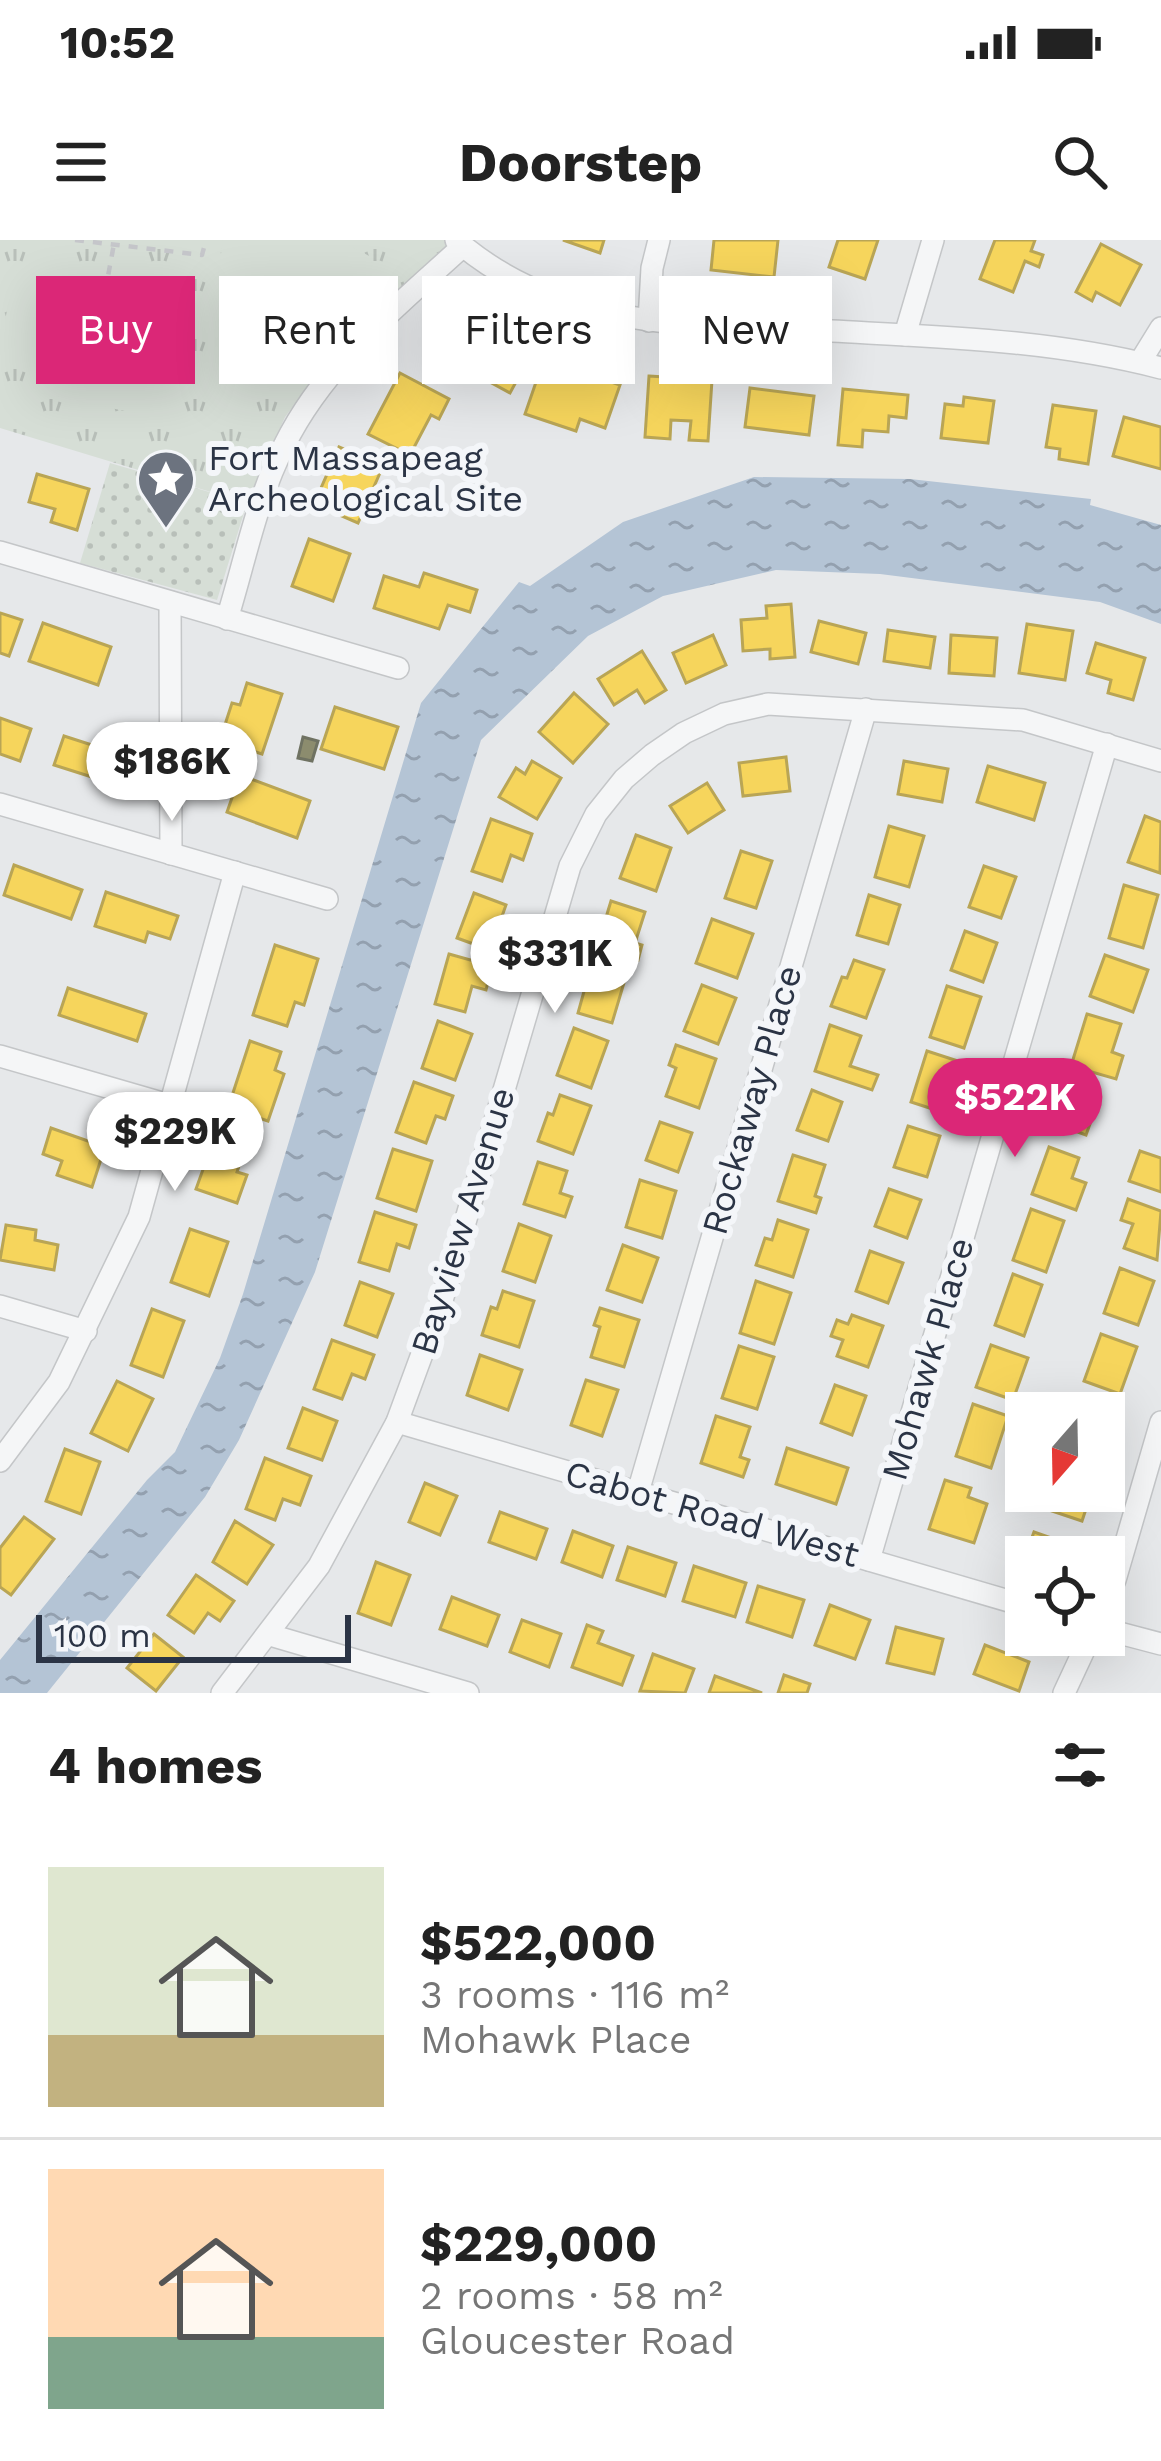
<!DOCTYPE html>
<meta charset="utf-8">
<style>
:root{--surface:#fff;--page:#f2f2f2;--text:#222;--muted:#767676;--line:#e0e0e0;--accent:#db2777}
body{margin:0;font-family:"Work Sans",sans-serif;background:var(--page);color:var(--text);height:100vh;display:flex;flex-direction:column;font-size:45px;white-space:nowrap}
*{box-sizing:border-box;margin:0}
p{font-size:39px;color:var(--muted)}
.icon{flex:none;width:66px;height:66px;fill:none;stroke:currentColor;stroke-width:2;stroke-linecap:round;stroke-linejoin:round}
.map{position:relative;height:1453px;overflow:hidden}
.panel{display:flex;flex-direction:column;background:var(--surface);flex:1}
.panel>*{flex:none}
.guide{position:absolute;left:36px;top:36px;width:1089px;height:108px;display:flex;gap:24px}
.needle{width:78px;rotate:200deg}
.controls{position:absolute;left:1005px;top:1152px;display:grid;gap:24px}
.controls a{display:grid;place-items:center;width:120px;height:120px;border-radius:0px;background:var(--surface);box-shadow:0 12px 48px #0002;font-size:60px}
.scale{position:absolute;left:36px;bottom:30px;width:315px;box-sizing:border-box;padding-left:12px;border:6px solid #2b3445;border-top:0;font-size:33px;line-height:42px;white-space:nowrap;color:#2b3445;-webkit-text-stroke:9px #f4f6f9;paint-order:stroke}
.price{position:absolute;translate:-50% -102px;padding:0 27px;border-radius:42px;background:#fff;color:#222;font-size:39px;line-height:78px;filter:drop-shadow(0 3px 6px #0008)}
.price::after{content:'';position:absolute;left:50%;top:72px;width:36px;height:27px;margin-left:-18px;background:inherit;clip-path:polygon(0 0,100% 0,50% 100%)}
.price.active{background:var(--accent);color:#fff}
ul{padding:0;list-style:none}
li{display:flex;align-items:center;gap:36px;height:300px;padding:0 48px}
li+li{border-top:3px solid var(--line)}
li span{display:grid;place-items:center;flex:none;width:336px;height:240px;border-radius:0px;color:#555}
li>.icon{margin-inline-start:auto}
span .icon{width:144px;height:144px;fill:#fffc;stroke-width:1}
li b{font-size:51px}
h2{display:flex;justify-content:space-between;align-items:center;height:144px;padding:0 48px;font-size:51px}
.tag{padding:0 42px;border-radius:0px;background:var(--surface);box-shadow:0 12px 48px #0002;font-size:42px;line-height:108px}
.tag.active{background:var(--accent);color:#fff}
.status{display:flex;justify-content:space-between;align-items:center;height:84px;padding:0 60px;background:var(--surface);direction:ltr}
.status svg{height:33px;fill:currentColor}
header{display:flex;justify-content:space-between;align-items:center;height:156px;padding:0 48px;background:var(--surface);font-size:54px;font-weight:700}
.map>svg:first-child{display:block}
</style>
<div class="status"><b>10:52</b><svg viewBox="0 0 49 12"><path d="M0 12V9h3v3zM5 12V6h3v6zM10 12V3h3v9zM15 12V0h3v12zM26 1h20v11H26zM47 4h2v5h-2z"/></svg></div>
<header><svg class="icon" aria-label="menu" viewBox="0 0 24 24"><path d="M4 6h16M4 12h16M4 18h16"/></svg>Doorstep<svg class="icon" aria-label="search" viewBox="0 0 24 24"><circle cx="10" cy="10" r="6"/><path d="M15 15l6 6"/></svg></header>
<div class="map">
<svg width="1161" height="1453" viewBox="0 0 1161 1453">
<defs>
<pattern id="grass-dots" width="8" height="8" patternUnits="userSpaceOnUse" patternTransform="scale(3)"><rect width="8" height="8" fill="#d6ded6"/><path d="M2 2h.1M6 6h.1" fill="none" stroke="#b8bfb9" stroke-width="1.8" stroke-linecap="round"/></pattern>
<pattern id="park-tufts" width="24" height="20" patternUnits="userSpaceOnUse" patternTransform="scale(3)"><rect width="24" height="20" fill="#d6ded6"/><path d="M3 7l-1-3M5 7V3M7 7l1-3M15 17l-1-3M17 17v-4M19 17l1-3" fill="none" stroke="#b8bfb9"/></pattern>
<pattern id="water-ripples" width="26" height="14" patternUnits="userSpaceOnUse" patternTransform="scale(3)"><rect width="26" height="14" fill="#b4c4d5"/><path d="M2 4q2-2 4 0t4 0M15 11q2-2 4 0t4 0" fill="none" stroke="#93a0af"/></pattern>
</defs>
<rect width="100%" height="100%" fill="#e6e8ea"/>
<polygon fill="url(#grass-dots)" points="110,223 247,263 217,360 80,323"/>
<polygon fill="url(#park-tufts)" points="0,0 444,0 450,5 332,116 285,177 247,263 0,188"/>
<g fill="#d6ded6">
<path d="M223 0H340L371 17 372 27 335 86 306 119C269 110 229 89 219 49 215 35 222 14 223 0Z"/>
<polygon points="16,30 48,36 35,95 3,89"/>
<polygon points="54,41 157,63 134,173 31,151"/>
</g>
<polygon fill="url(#water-ripples)" points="754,237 910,239 1091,259 1090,265 1161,285 1161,384 1100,362 880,334 776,330 663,356 588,396 481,500 315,1032 239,1200 205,1257 47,1453 0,1453 0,1420 147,1240 175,1212 220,1118 243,1054 421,463 519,342 530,346 623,282"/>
<g fill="#f6d55c" stroke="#b9a555" stroke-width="3">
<polygon points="563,0 604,0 600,13"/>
<polygon points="714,0 778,0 774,37 711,30"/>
<polygon points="838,0 878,0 865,39 829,27"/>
<polygon points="995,0 1035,0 1031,11 1043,15 1039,27 1025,21 1013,52 980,39"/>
<polygon points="1101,4 1141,25 1120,65 1096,52 1092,61 1076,52"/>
<polygon points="462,81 529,118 510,153 442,116"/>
<polygon points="544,119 620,145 605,188 580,179 576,191 525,174"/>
<polygon points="400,133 449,159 439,179 431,175 410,215 368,194"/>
<polygon points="649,136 712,140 708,201 689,200 691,181 671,180 670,199 645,197"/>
<polygon points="750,148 814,156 809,195 745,187"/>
<polygon points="843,149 908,155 906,178 889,176 888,192 863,190 862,207 838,205"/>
<polygon points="964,157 994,161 988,203 941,198 945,164 963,166"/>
<polygon points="1053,165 1096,171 1088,224 1059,219 1060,209 1046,207"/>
<polygon points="1124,177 1161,187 1161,229 1113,216"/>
<polygon points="339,207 383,226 358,283 314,264"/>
<polygon points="37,234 89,249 77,290 51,282 55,269 29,262"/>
<polygon points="309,299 350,314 333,361 292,346"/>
<polygon points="424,333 477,350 470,372 448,365 439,389 374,368 384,336 419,347"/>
<polygon points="791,364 795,417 770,419 770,409 743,411 741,380 767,378 766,366"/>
<polygon points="0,373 22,380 9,416 0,413"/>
<polygon points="819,381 866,393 858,424 811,412"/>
<polygon points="43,383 111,407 98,445 29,421"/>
<polygon points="1027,384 1073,391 1065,440 1019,433"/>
<polygon points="888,390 935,397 930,428 884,421"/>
<polygon points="713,395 726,425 686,443 673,413"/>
<polygon points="951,395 997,398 994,436 949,433"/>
<polygon points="1096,403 1145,418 1133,460 1108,453 1111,440 1087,433"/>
<polygon points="642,411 666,450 645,463 637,450 614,465 598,439"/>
<polygon points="247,443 282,454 262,514 220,500 232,463 240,465"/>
<polygon points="574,453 608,484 573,523 539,492"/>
<polygon points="335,467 398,487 384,529 321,509"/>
<polygon points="0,478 31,489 20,521 0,514"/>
<polygon points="64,496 123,515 114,544 54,525"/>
<polygon points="786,517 790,551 743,556 739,523"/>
<polygon points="532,521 561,538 537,579 499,557 516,528 525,534"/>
<polygon points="904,521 948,529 942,562 898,554"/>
<polygon points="988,526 1045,543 1034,580 977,562"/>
<polygon points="240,535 310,561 297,598 227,572"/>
<polygon points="707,543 724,570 688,593 670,566"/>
<polygon points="1145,576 1161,582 1160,633 1128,622"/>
<polygon points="491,579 532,594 523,620 511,615 502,641 472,631"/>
<polygon points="889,586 924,596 909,647 875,637"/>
<polygon points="636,595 671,608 656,651 620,638"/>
<polygon points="741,611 772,621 756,668 725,658"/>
<polygon points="14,625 82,650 71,679 4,655"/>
<polygon points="984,626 1016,637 1001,678 969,667"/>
<polygon points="1124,645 1158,655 1143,708 1109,698"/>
<polygon points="106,652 178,676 170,699 148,692 145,702 95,686"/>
<polygon points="474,653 506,665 490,710 457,698"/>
<polygon points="869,655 900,665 888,704 857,695"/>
<polygon points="611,661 645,672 635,703 642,705 638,720 597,707"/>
<polygon points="712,679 753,694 737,738 696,723"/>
<polygon points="965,691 997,703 983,742 951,730"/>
<polygon points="275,705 318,719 304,765 295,762 287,786 253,775"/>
<polygon points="449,714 492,726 486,750 472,746 465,772 435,764"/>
<polygon points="1105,715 1148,730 1133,772 1090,756"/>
<polygon points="854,720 884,730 866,778 831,766 842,737 847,738"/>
<polygon points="591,726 626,736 612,783 578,773"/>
<polygon points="702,745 736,758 718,804 684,791"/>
<polygon points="947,746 981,757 964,808 930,797"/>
<polygon points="68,748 146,774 137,801 59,775"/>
<polygon points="1087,774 1121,784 1112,812 1123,816 1116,839 1071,826"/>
<polygon points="438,781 472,794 455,840 422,828"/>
<polygon points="830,785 861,796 850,826 878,835 872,850 815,831"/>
<polygon points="574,788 608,801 591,848 557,835"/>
<polygon points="250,801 281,812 275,830 284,834 268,881 228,868"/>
<polygon points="676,805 716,819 699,868 666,856 676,828 669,825"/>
<polygon points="927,811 961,822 945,873 911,862"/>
<polygon points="414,842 453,856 445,879 436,876 426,903 396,892"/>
<polygon points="1067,844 1100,856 1086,895 1053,883"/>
<polygon points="812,850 842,862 828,901 797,890"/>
<polygon points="560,855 591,866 573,914 538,901 548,873 553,875"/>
<polygon points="660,882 692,893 678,932 646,920"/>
<polygon points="908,886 940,896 927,937 894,927"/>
<polygon points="51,888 105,907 92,947 57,935 62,921 43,914"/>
<polygon points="215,896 246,906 237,932 247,935 237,963 196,949"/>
<polygon points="1049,907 1079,918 1072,938 1086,943 1076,970 1032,954"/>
<polygon points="393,909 432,921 416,971 377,958"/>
<polygon points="1140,911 1161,918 1161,952 1129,941"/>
<polygon points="793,915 825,925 815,956 821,958 816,973 778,961"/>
<polygon points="538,922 567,931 560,953 572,957 565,977 524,964"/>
<polygon points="640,940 676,951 662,998 626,987"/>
<polygon points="889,949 921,960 907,998 875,986"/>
<polygon points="1128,959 1161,971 1157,1020 1124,1008 1133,984 1121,980"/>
<polygon points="1031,969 1064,981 1046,1032 1013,1020"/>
<polygon points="375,972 416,985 409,1008 397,1004 389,1031 359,1022"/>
<polygon points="778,980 808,990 793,1037 756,1025 765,998 772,1000"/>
<polygon points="519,984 551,996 535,1042 503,1031"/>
<polygon points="6,985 36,990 35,1000 58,1005 54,1030 0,1020"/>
<polygon points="190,989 228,1002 209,1056 171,1042"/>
<polygon points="623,1005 658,1018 642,1062 607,1050"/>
<polygon points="870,1011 903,1023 888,1063 856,1051"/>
<polygon points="1120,1028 1154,1041 1138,1085 1104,1073"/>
<polygon points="1013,1034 1042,1045 1024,1096 995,1085"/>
<polygon points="756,1041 791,1053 774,1104 740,1093"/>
<polygon points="360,1042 393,1054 377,1097 345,1085"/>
<polygon points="503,1051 534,1061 519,1107 482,1095 491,1067 497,1069"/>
<polygon points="600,1068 639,1080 624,1127 591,1117 600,1087 594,1085"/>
<polygon points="152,1069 184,1081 163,1137 131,1125"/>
<polygon points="852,1075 883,1086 868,1127 837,1116 843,1100 831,1096 837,1080 848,1084"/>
<polygon points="1101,1094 1137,1107 1120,1154 1084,1141"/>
<polygon points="332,1100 374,1115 365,1139 352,1134 342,1159 314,1149"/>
<polygon points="991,1105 1028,1118 1013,1160 976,1147"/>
<polygon points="739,1106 774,1117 757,1169 722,1158"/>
<polygon points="480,1115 522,1130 508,1170 467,1155"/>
<polygon points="586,1140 618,1150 602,1196 571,1185"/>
<polygon points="117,1141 153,1159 128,1211 91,1193"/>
<polygon points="835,1145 866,1156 852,1195 821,1183"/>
<polygon points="1084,1160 1116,1172 1104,1204 1104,1173 1079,1173"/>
<polygon points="973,1164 1008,1176 991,1228 956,1216"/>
<polygon points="303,1168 337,1181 322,1220 288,1208"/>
<polygon points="716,1176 750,1187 740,1217 749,1220 743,1237 701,1223"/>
<polygon points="787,1208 848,1228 836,1264 776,1244"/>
<polygon points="65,1209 100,1222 81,1274 46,1261"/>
<polygon points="265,1218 311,1236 300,1265 283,1259 275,1280 246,1269"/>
<polygon points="945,1240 971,1248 968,1257 987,1264 974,1303 929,1289"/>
<polygon points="425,1243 457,1256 440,1295 409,1282"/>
<polygon points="1041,1251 1092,1251 1082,1281 1046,1269 1050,1257 1040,1254"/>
<polygon points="500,1272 547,1289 536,1319 489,1302"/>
<polygon points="24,1277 54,1299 11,1355 0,1347 0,1308"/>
<polygon points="235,1281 273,1305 247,1344 213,1322"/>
<polygon points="573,1291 613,1306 602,1337 562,1322"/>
<polygon points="1034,1292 1077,1307 1074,1317 1024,1319"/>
<polygon points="628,1307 676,1323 665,1356 617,1340"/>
<polygon points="376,1322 410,1335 391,1385 358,1373"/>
<polygon points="694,1326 746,1343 735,1377 683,1361"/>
<polygon points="196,1335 234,1361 220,1381 208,1373 194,1393 168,1375"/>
<polygon points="758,1346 804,1360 792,1397 747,1382"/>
<polygon points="452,1357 499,1375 487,1406 440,1389"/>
<polygon points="830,1365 870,1380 855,1419 815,1405"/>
<polygon points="522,1380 561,1394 549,1427 510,1412"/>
<polygon points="587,1385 603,1391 598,1403 633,1416 622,1445 572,1427"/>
<polygon points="896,1387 943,1399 934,1434 887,1423"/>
<polygon points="154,1394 183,1417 156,1451 127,1428"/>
<polygon points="985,1405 1029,1422 1019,1451 974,1434"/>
<polygon points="653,1414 694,1429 685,1453 640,1451"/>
<polygon points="784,1435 810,1444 807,1453 778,1453"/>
<polygon points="715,1436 762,1453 709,1453"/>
</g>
<polygon fill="#8c8c6e" stroke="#6f7262" stroke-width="3" points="303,497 318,501 312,521 298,518"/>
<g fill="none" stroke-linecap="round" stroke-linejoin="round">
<g stroke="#c4c6c8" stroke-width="24">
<g id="minor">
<path d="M456 0C562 93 700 84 832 91 942 97 1054 100 1161 128"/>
<polyline points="649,81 652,28 659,0"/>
<polyline points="905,95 933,0"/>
<polyline points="1140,122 1161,88"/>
<polyline points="0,312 398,428"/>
<polyline points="170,362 171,614"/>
<path d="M227 379C245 321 257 257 285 204 325 123 398 66 463 6"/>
<polyline points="0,564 327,659"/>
<polyline points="0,816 169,865"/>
<polyline points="0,1066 86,1091"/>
<polyline points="397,1182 1026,1366"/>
<polyline points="0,1221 59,1142 139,977 235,632"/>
<polyline points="638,1252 866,469"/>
<polyline points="869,1320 1107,504"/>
<polyline points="1104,1365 1115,1340 1161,1182"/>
<polyline points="1104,1389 1161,1404"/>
<polyline points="270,1395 468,1453"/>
<polyline points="222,1453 319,1326 397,1182 443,1057 570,626 596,574 624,539 652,515 684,493 724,474 768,464 1023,480 1161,521"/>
<polyline points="1064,1453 1091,1395"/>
</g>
</g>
<g stroke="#c5c6ca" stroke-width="4.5" stroke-dasharray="9 9" stroke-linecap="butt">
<polyline points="75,0 202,15 206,0"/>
<polyline points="105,52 114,4"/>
</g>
<use href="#minor" stroke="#f5f6f7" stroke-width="21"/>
</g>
<defs>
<g id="sight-pin" transform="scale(3)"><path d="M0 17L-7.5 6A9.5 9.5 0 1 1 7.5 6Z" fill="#6c737f" stroke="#f4f6f9"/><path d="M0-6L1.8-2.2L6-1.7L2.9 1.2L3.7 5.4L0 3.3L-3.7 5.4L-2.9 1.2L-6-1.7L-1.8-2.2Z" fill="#fff"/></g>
</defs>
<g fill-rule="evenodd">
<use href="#sight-pin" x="166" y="239"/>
</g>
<g text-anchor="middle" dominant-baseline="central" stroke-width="12" stroke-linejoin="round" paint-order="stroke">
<g font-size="36" fill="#2b3445" stroke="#f4f6f9" text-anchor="start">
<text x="208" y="218">Fort Massapeag<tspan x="208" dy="41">Archeological Site</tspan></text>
</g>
<g font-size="36" fill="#2b3445" stroke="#f4f6f9">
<text transform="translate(752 860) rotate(-74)">Rockaway Place</text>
<text transform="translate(463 981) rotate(-73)">Bayview Avenue</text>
<text transform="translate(928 1119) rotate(-74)">Mohawk Place</text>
<text transform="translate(712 1274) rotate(16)">Cabot Road West</text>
</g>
</g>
</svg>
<div class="controls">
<a><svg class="needle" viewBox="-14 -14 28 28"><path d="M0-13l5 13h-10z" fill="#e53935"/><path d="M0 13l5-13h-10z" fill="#767676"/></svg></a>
<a><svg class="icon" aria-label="locate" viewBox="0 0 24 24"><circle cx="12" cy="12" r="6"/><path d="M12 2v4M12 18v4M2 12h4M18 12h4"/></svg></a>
</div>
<div class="scale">100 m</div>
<b class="price" style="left:172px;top:584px">$186K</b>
<b class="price" style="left:555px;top:776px">$331K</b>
<b class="price active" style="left:1015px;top:920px">$522K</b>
<b class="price" style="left:175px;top:954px">$229K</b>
<div class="guide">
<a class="tag active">Buy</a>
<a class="tag">Rent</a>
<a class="tag">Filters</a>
<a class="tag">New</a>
</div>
</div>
<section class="panel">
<h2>4 homes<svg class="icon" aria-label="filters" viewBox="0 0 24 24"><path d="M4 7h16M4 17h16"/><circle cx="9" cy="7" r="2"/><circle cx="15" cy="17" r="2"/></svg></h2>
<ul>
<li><span style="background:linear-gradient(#dfe7d0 70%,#c2b280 0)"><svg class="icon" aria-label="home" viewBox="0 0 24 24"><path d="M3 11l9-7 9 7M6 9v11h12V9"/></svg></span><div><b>$522,000</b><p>3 rooms · 116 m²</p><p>Mohawk Place</p></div></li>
<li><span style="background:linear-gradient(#ffd9b3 70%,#7fa58c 0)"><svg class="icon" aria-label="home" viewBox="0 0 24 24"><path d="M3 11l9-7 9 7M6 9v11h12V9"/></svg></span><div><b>$229,000</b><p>2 rooms · 58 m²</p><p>Gloucester Road</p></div></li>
</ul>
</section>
